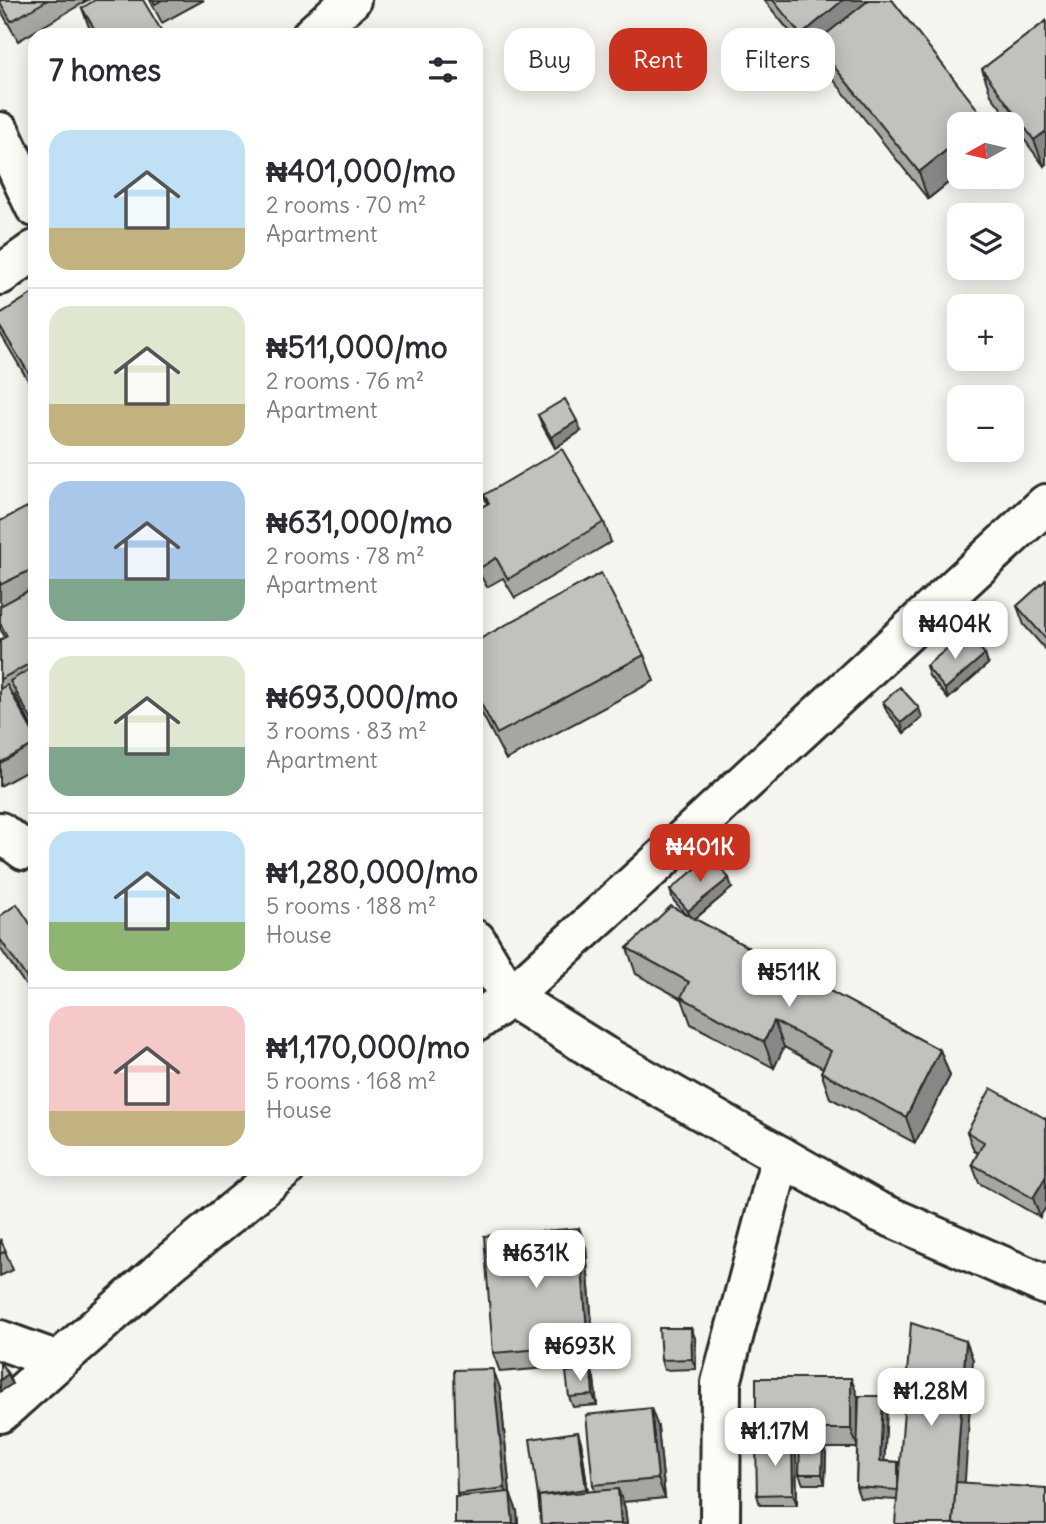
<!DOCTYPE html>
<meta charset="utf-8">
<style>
:root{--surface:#fff;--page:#f7f7f7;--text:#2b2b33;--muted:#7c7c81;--line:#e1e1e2;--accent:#c8321e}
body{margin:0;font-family:Delius,sans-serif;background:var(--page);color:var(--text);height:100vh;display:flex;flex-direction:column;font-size:26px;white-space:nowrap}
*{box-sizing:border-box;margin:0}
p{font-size:23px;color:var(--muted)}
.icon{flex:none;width:38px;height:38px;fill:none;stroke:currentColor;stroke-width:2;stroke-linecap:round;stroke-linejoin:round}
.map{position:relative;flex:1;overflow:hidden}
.sheet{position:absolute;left:28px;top:28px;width:455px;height:1148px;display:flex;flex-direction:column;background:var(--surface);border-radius:21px;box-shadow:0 4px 18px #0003}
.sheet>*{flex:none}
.guide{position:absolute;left:504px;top:28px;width:436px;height:63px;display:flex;gap:14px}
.needle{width:46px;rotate:262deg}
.fabs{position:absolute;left:947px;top:112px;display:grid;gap:14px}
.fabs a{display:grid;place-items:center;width:77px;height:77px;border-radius:14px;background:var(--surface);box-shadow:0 4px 18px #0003;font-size:35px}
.price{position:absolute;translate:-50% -60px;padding:0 16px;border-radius:14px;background:#fff;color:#222;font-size:23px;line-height:46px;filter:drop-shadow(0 2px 4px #0008)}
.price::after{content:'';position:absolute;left:50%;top:42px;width:21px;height:16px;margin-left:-10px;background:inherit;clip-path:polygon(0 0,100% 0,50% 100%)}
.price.active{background:var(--accent);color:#fff}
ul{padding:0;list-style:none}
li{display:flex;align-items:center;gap:21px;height:175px;padding:0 21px}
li+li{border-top:2px solid var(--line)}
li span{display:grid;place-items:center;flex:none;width:196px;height:140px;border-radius:21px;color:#555}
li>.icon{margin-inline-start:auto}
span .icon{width:84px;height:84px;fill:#fffc;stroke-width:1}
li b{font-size:30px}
h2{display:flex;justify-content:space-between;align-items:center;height:84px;padding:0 21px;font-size:30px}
.pill{padding:0 24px;border-radius:21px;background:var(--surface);box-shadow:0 4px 18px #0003;font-size:24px;line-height:63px}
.pill.active{background:var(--accent);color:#fff}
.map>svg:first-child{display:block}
</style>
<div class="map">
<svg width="1046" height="1524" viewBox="0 0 1046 1524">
<rect width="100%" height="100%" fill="#f5f4ef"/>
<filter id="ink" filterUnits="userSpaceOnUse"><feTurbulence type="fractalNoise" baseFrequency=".0143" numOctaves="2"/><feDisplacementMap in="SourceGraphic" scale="14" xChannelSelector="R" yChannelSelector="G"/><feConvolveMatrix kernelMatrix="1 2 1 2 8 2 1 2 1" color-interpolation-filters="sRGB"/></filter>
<g filter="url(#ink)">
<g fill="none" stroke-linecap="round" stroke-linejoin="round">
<g stroke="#2b2b2b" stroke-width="44">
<g id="street">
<polyline points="312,35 351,0"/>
<polyline points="0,132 35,207"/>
<polyline points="0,275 35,250"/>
<polyline points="0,832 24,850 35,845"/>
<polyline points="476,940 510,997 603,1055 877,1211 1046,1285"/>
<polyline points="476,1022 510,997 664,857 1046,504"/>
<polyline points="0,1340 58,1361 171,1262 285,1169"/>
<polyline points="0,1413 58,1361"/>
<polyline points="720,1524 721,1383 781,1156"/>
</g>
</g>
<use href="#street" stroke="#fdfcf7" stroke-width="38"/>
</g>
<g fill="#a7a6a3" stroke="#2b2b2b" stroke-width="2">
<polygon points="0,0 88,0 18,41 0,9"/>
<polygon points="150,0 204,0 162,23"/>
<polygon points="764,0 892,0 985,119 987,124 959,124 959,174 928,199 825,69 817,47 808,54"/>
<polygon points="82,8 164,35 93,35 89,27"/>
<polygon points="1046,21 1046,164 1044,166 991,95 982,69"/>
<polygon points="35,292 35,392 0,333 0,314"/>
<polygon points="538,415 581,431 555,448 542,425"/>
<polygon points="484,495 604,522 611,542 515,598 503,578 487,587 476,568 476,510 487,504"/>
<polygon points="0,521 35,523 35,733 15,695 13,696 35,736 35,767 0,786 0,640 5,637 0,629 0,606 2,605 0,601"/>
<polygon points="1046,580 1046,650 1024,625 1017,606"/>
<polygon points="476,641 644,655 654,681 506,760 476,702"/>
<polygon points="988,664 948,699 929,676 926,666"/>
<polygon points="883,702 922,718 904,733 887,712"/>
<polygon points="732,888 695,919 940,1050 950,1076 915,1143 830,1098 821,1072 823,1068 784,1047 774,1068 691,1024 682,999 636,974 627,948 685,913 673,900 670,890"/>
<polygon points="0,916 35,931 35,999 0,948"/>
<polygon points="1046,1119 1040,1217 979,1183 972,1164 978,1153 974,1151 967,1132"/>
<polygon points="579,1228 586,1248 595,1364 500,1372 493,1353"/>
<polygon points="0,1239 13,1270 0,1276"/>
<polygon points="691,1328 695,1338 696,1369 664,1370 661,1360"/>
<polygon points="966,1341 973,1360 897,1500 860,1498 856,1487 857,1448 824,1448 826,1454 825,1484 803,1484 799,1474 800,1448 794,1448 796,1452 797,1505 760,1505 757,1495 761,1443 756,1429 858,1397 858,1442 883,1396 887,1406 884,1461 898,1462 900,1466"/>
<polygon points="591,1369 594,1379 597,1405 573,1407 569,1397"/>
<polygon points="500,1388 510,1493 517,1511 518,1524 455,1524 458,1496 457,1494"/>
<polygon points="658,1427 665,1498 623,1502 625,1508 627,1524 541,1524 538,1496 581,1442 588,1492 595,1491 593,1485"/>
</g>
<g fill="#888785" stroke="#2b2b2b" stroke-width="2">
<polygon points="843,0 871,0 815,43 817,47 808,54 801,35"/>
<polygon points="985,119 987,124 978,124"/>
<polygon points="1046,131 1046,164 1044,166 1034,140"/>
<polygon points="959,140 959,174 928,199 919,172"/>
<polygon points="577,421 581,431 555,448 551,437"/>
<polygon points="985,654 988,664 948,699 945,689"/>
<polygon points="919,708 922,718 904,733 901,723"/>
<polygon points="729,878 732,888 692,921 688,911"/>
<polygon points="774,1021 784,1047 774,1068 764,1042"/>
<polygon points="940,1050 950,1076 915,1143 906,1117"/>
<polygon points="1046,1177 1046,1207 1040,1217 1033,1198"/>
<polygon points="579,1228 586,1248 595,1364 588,1345"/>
<polygon points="691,1328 695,1338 696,1369 692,1359"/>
<polygon points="966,1341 973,1360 962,1524 953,1524"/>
<polygon points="493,1369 500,1388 510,1493 517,1511 518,1524 513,1524 511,1505 505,1488"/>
<polygon points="591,1369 594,1379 597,1405 593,1395"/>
<polygon points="8,1374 12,1384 0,1392 0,1380"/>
<polygon points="851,1378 858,1397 858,1448 851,1429"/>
<polygon points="883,1396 887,1406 884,1471 880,1461"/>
<polygon points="651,1408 658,1427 665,1498 658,1479"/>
<polygon points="578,1432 581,1442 589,1500 586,1489"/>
<polygon points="792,1442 796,1452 797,1505 793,1494"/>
<polygon points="823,1444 826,1454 825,1484 822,1474"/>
<polygon points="618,1489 625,1508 627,1524 621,1524"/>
</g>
<g fill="#c2c1be" stroke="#2b2b2b" stroke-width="2">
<polygon points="0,0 48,0 11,21 0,2"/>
<polygon points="95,0 143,0 164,35 98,35 82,8"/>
<polygon points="153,0 162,0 155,4"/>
<polygon points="773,0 843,0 801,35"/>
<polygon points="869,0 892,0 985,119 978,124 959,124 959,140 919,172 815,43"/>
<polygon points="1046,21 1046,131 1034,140 982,69"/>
<polygon points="35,292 35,383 0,327 0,314"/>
<polygon points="565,399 577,421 551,437 538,415"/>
<polygon points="562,449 604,522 508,579 496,558 480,568 476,561 476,510 489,503 484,495"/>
<polygon points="27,507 35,523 35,568 0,585 0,521"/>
<polygon points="601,573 644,655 497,734 476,694 476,641"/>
<polygon points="1046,580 1046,639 1017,606"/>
<polygon points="35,587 35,661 1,679 0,677 0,640 7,636 0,623 0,606"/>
<polygon points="966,633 985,654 945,689 926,666"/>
<polygon points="35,666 35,726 10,681"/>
<polygon points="7,685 35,736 35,744 0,763 0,689"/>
<polygon points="900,687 919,708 901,723 883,702"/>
<polygon points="711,856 729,878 688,911 670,890"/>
<polygon points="17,904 35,931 35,990 0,939 0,916"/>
<polygon points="671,906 940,1050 906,1117 821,1072 831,1051 774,1021 764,1042 681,997 689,982 627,948"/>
<polygon points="991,1088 1046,1119 1046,1176 1033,1198 972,1164 984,1142 967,1132"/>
<polygon points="579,1228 588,1345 493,1353 484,1236"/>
<polygon points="0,1239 6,1251 0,1254"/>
<polygon points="911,1323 966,1341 953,1524 895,1524"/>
<polygon points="659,1328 691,1328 692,1359 661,1360"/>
<polygon points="0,1362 8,1374 0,1380"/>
<polygon points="493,1369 505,1488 457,1494 454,1370"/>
<polygon points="591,1369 593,1395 569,1397 566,1372"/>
<rect x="756" y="1378" width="95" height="51"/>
<polygon points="859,1396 883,1396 880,1461 898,1462 898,1490 856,1487"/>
<polygon points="651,1408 658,1479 593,1485 586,1415"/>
<polygon points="578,1432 586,1489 538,1496 530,1439"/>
<polygon points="792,1442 793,1494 757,1495 756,1443"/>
<polygon points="800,1444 823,1444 822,1474 799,1474"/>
<polygon points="956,1482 1046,1488 1046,1524 953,1524"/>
<polygon points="618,1489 621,1524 541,1524 539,1496"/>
<polygon points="510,1492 513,1524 455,1524 455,1497"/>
</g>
</g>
</svg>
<div class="fabs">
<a><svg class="needle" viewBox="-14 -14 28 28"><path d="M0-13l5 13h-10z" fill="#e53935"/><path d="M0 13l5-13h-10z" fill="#7c7c81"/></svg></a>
<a><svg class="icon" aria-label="layers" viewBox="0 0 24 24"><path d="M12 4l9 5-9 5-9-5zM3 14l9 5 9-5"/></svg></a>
<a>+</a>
<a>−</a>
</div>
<b class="price" style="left:955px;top:661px">₦404K</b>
<b class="price active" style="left:700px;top:884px">₦401K</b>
<b class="price" style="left:789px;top:1009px">₦511K</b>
<b class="price" style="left:536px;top:1290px">₦631K</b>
<b class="price" style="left:580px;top:1383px">₦693K</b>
<b class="price" style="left:931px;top:1428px">₦1.28M</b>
<b class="price" style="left:775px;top:1468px">₦1.17M</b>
<div class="guide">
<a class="pill">Buy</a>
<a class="pill active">Rent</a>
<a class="pill">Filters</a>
</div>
<section class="sheet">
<h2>7 homes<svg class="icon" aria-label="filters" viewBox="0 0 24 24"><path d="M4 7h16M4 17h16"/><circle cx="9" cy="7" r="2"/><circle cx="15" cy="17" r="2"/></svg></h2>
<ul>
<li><span style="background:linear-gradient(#bfe0f5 70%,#c2b280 0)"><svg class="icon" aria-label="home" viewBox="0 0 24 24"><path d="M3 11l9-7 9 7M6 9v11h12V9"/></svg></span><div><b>₦401,000/mo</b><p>2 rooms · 70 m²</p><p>Apartment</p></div></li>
<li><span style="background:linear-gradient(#dfe7d0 70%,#c2b280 0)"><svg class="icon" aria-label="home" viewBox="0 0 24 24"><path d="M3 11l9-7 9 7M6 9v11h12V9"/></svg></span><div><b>₦511,000/mo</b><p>2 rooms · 76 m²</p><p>Apartment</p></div></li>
<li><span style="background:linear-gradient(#a9c7e8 70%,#7fa58c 0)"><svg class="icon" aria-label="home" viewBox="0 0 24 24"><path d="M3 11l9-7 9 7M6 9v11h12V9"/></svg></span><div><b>₦631,000/mo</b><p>2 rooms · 78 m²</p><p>Apartment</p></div></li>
<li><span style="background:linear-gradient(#dfe7d0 65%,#7fa58c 0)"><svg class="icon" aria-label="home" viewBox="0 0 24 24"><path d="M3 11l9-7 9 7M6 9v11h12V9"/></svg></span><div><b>₦693,000/mo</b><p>3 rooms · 83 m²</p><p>Apartment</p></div></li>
<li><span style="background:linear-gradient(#bfe0f5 65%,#8fb573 0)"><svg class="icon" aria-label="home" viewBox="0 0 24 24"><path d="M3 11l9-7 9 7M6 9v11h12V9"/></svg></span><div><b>₦1,280,000/mo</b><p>5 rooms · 188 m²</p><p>House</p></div></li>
<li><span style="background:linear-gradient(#f6c9c9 75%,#c2b280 0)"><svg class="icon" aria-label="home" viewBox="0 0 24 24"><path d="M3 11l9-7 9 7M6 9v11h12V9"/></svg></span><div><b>₦1,170,000/mo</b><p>5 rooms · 168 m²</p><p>House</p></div></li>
</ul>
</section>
</div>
